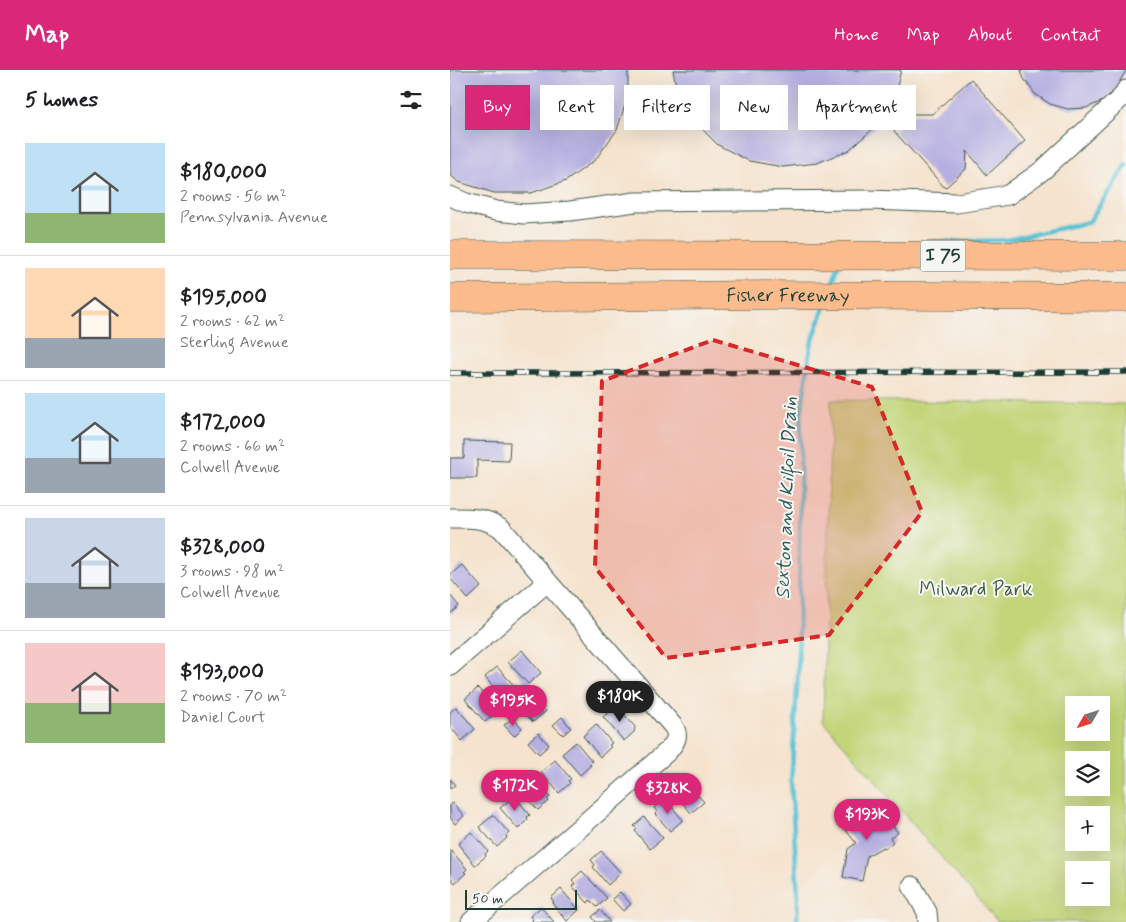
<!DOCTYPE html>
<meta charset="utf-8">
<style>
:root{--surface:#fff;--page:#f2f2f2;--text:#202124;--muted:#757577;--line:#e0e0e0;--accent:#db2777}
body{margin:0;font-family:Mynerve,sans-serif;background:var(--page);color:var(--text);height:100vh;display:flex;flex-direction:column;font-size:19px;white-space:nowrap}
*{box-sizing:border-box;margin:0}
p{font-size:16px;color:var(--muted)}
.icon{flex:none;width:28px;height:28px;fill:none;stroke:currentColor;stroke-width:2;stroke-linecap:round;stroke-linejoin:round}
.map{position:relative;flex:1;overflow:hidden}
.sheet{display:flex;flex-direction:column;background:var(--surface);width:450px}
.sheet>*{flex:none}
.hud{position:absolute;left:15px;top:15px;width:475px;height:45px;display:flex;gap:10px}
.needle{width:32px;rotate:231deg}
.tools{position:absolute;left:615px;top:626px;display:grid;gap:10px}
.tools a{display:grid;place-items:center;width:45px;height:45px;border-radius:0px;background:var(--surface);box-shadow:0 5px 20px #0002;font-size:25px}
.scale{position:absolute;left:15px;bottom:12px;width:112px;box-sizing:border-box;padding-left:5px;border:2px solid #1f3d34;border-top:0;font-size:14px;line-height:18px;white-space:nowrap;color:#1f3d34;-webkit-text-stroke:4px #f6f6f2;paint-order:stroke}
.price{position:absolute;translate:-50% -42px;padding:0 11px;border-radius:18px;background:var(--accent);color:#fff;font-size:16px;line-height:32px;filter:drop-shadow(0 1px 2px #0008)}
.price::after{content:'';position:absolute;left:50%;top:30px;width:15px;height:11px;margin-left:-8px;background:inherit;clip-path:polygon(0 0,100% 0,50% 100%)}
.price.selected{background:#222;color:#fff}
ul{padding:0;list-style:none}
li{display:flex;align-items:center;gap:15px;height:125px;padding:0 25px}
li+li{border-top:1px solid var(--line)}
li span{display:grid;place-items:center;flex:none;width:140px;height:100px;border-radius:0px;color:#555}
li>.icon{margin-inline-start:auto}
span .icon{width:60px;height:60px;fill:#fffc;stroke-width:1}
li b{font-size:21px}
h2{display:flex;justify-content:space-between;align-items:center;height:60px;padding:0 25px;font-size:21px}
.pill{padding:0 18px;border-radius:0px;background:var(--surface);box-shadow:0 5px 20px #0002;font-size:18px;line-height:45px}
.pill.selected{background:var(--accent);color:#fff}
header{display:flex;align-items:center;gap:30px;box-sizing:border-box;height:70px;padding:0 25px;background:var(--accent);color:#fff}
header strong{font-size:24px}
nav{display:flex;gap:28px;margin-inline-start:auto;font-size:18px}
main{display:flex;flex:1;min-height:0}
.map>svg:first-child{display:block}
</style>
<header>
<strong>Map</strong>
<nav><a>Home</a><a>Map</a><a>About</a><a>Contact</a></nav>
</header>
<main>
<section class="sheet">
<h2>5 homes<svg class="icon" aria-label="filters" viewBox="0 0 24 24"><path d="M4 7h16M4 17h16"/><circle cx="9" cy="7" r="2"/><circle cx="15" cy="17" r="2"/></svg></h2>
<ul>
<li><span style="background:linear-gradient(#bfe0f5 70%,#8fb573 0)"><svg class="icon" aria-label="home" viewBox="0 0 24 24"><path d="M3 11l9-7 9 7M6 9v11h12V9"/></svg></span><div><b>$180,000</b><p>2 rooms · 56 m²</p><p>Pennsylvania Avenue</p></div></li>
<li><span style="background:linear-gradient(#ffd9b3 70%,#9aa5b1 0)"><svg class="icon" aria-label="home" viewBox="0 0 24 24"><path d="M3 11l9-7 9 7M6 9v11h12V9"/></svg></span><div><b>$195,000</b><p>2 rooms · 62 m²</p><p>Sterling Avenue</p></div></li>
<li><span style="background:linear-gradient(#bfe0f5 65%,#9aa5b1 0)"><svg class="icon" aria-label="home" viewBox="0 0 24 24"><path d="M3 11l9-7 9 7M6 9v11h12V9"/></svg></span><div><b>$172,000</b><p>2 rooms · 66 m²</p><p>Colwell Avenue</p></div></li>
<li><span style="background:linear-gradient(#c9d6e8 65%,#9aa5b1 0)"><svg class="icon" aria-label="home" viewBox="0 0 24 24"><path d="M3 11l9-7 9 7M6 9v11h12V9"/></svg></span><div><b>$328,000</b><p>3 rooms · 98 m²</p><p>Colwell Avenue</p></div></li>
<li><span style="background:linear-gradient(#f6c9c9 60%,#8fb573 0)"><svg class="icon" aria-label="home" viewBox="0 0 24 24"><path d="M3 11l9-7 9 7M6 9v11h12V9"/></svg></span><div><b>$193,000</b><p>2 rooms · 70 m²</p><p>Daniel Court</p></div></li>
</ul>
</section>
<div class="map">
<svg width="676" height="852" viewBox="0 0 676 852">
<rect width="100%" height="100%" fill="#f6f6f2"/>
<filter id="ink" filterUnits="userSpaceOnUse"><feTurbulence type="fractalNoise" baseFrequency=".02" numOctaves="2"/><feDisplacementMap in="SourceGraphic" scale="10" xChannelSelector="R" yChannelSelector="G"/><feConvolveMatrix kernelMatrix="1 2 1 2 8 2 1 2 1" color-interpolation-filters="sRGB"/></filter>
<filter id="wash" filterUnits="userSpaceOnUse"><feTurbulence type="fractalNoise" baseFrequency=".0096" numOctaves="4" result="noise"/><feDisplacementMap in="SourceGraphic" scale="20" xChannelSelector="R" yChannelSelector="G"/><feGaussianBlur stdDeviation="1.12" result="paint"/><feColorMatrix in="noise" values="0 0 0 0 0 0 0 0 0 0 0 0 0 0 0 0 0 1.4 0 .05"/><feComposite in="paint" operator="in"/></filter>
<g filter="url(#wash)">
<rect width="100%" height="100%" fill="#f5e3ce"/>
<path fill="#c2d579" stroke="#708956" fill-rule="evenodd" d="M381 330 676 334V852H548L373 651ZM624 635H651V662H624ZM624 690H651V718H624ZM624 745H651V772H624ZM624 800H651V828H624Z"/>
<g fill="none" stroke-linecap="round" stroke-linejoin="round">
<g stroke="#59c2d6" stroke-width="4.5">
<polyline points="481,172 557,170 639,152 676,95"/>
<polyline points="382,215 389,194"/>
<polyline points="347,852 348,826 341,712 348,604 351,346 361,275 375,235"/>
</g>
</g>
<g id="blocks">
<g fill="#b5afe1">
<polygon points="0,0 178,0 178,25 167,60 145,90 116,111 81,123 44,123 9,112 0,105"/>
<polygon points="223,0 451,0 444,28 425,57 399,80 367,93 333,97 299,91 268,75 243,50 226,16"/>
<polygon points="571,0 676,0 666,19 653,31 636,38 618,39 600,34 585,24 574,9"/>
<polygon points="521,9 575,71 537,105 517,81 516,99 495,118 444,61 464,44 482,44"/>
<polygon points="14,371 60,372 59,391 27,390 27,408 0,408 0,388 14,388"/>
<polygon points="12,495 31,517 18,529 0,508 0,505"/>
<polygon points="0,525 9,536 0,544"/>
<polygon points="72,580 91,603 78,614 58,592"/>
<polygon points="47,597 70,622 56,633 35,607"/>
<polygon points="28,618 48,641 35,652 15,629"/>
<polygon points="85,628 96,641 83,652 72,640"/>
<polygon points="167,636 185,657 184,662 174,671 153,647"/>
<polygon points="6,637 25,659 12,671 0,656 0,642"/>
<polygon points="112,647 121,658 113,665 103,655"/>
<polygon points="63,648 72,658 64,666 54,655"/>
<polygon points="146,654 162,673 159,675 161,677 150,687 133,666"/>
<polygon points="88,663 99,675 89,684 78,672"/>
<polygon points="126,672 142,691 139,694 141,695 130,705 112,684"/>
<polygon points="105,690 121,709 118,711 120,713 109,723 91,702"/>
<polygon points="84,708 100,727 97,729 99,731 88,740 70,720"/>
<polygon points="0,709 5,715 0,719"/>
<polygon points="235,711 254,732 241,743 226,725 228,723 225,720"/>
<polygon points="64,726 80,745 77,747 78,749 68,759 50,738"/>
<polygon points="215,729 233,750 220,761 205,744 207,742 204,738"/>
<polygon points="3,733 14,746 5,754 0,747 0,735"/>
<polygon points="427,735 448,763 440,768 443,772 435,778 433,777 417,786 412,811 393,807 398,779 406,773 394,758"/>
<polygon points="43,745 59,763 56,766 57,768 47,777 29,757"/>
<polygon points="194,747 213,768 200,779 185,761 187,759 184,756"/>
<polygon points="21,762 38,781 35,784 36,786 25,795 8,774"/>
<polygon points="1,780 17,799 14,802 16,803 5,813 0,807"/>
<polygon points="151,781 171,803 158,815 143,797 145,795 141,790"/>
<polygon points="132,801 157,828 147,837 140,830 138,833 122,816 125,814 122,810"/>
<polygon points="111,819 129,840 117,851 102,833 104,832 101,828"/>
<polygon points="170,822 181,834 173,841 162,829"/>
<polygon points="91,837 104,852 81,852 83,850 80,846"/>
<polygon points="150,840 160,852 146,852 142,847"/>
</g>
</g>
</g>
<g filter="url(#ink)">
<use href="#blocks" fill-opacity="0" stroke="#3f564b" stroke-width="1"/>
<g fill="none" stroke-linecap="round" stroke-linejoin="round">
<g stroke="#3f564b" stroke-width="21">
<g id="minor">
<polyline points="0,126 16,133 46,141 74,144 120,141 185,132 418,130 507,133 558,125 593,100 673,26 676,20"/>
<path d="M0 448C19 448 34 447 51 458L223 656C230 666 225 673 218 681L21 852"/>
<polyline points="0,596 97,512"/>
<polyline points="462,816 477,842 478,852"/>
</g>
</g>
<g stroke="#3f564b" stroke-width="29">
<g id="highway">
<polyline points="0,185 676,186"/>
<path id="s1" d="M0 228 319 225 676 227"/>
</g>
</g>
<use href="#minor" stroke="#fff" stroke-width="19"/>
<use href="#highway" stroke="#fbbb8d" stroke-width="28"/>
<g stroke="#1f3d34" stroke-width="5.5">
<polyline id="rail" points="0,303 676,302"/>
</g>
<use href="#rail" stroke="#f6f6f2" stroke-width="4" stroke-dasharray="11" stroke-linecap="butt"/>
</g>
</g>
<path fill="#d62828" fill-opacity="0.2" stroke="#d62828" stroke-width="4" stroke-dasharray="10 6" stroke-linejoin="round" d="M263 270 422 317 472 442 379 565 216 588 145 497 152 311Z"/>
<g text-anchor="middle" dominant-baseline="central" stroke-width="4" stroke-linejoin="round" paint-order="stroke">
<rect fill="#f6f6f2" stroke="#60746d" stroke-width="1" x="470.5" y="170.5" width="45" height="31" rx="4"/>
<g font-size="18" font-weight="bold" fill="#1f3d34">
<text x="493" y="186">I 75</text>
</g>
<g font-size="19" fill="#1f3d34" stroke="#f6f6f2">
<text stroke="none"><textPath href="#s1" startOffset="338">Fisher Freeway</textPath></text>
</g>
<g font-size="19" fill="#405b42" stroke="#f6f6f2">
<text x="526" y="519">Milward Park</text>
</g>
<g font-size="20" font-style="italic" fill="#2e5e5c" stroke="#f6f6f2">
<text transform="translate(337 428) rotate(-88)">Sexton and Kilfoil Drain</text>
</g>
</g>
</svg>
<div class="tools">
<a><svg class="needle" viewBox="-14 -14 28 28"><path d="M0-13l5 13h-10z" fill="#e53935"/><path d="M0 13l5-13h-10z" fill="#757577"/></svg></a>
<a><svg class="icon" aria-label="layers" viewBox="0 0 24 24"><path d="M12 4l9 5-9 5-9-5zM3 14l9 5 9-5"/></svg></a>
<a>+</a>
<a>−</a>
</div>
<div class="scale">50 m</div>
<b class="price selected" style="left:170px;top:653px">$180K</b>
<b class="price" style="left:63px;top:657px">$195K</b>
<b class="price" style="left:65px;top:742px">$172K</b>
<b class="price" style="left:218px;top:745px">$328K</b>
<b class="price" style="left:417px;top:771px">$193K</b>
<div class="hud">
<a class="pill selected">Buy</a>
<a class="pill">Rent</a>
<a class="pill">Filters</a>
<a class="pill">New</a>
<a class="pill">Apartment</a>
</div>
</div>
</main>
